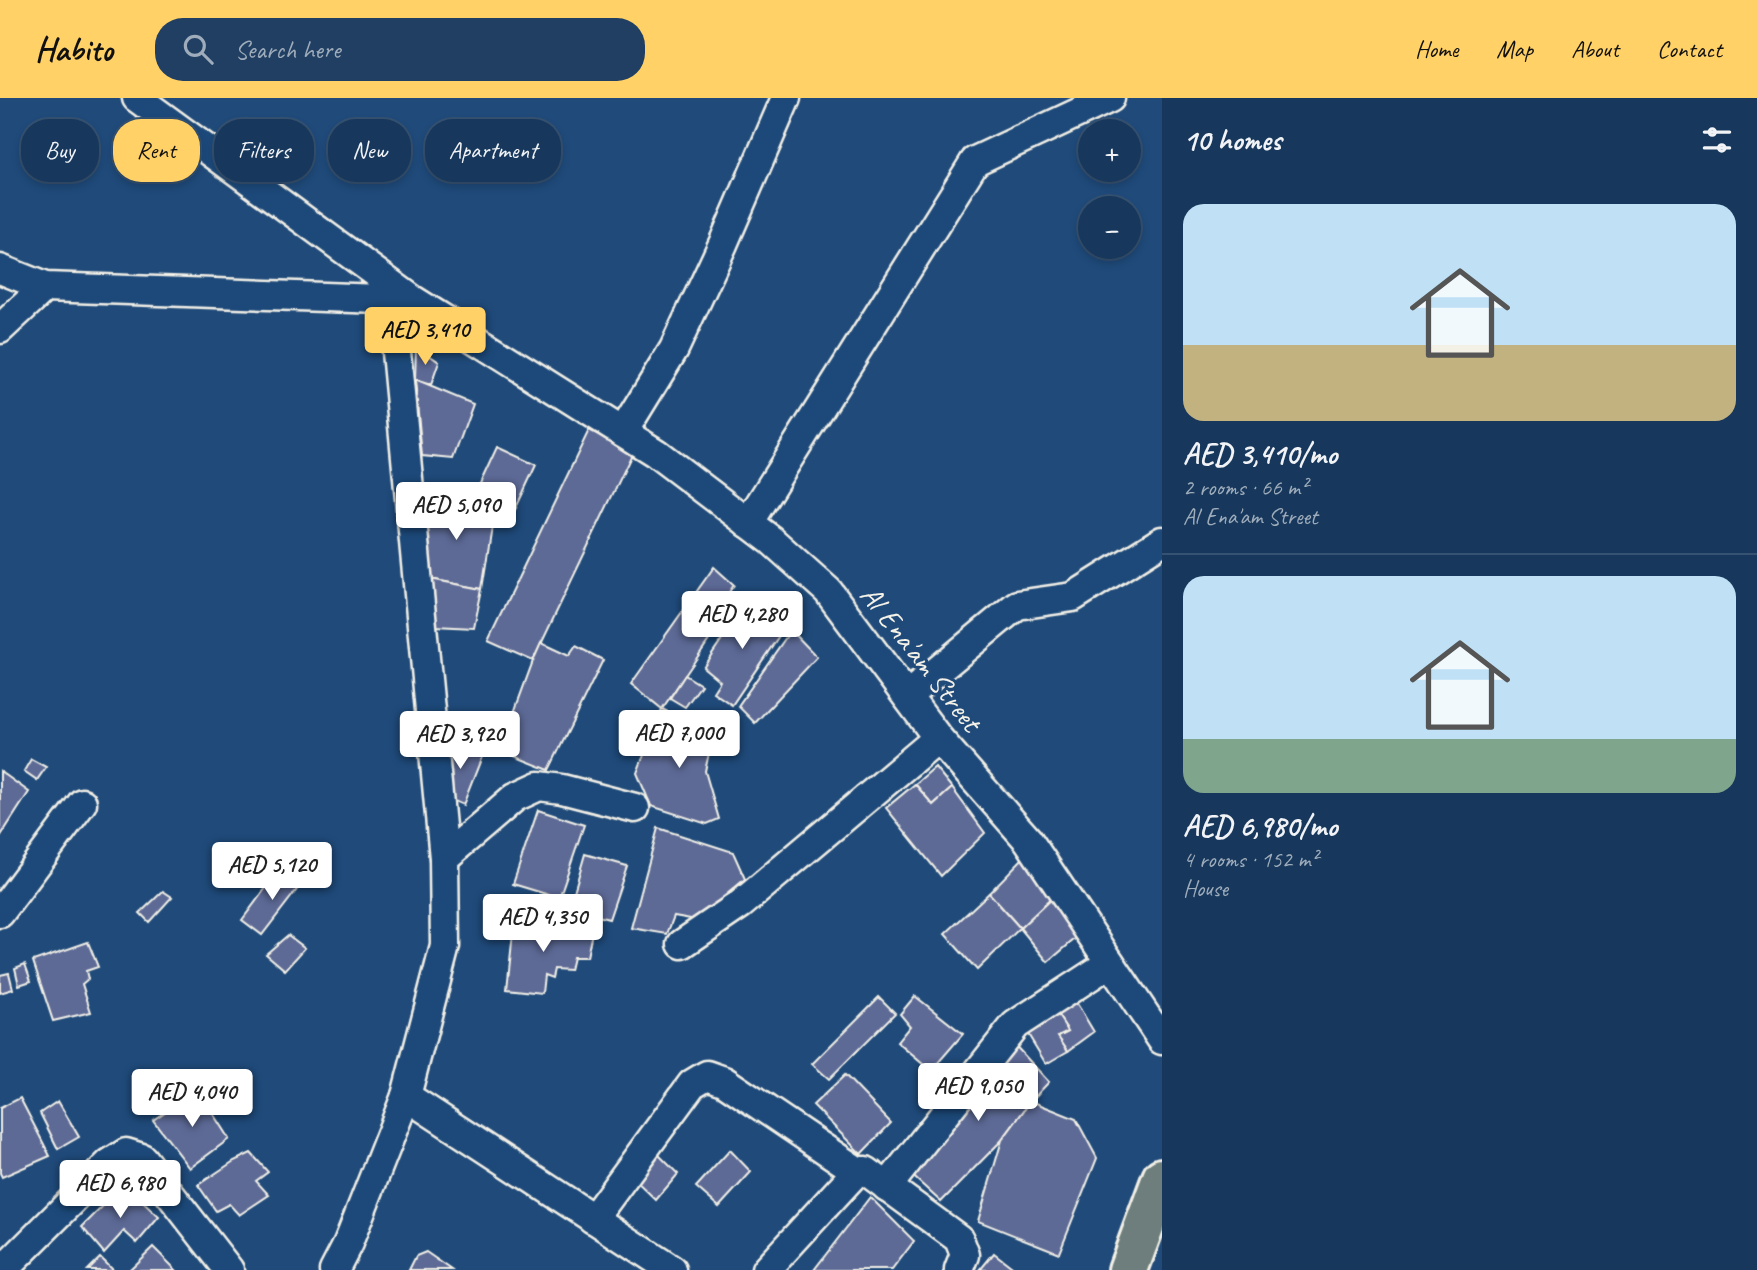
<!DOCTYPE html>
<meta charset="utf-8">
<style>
:root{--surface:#17385c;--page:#203f62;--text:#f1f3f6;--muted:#9eacbb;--line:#365272;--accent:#ffd166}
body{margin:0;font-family:Caveat,sans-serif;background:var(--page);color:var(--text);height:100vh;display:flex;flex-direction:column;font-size:26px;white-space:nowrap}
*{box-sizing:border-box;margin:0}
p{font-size:23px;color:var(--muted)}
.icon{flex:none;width:38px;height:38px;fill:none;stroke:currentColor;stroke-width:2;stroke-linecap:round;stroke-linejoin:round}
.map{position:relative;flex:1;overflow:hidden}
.sheet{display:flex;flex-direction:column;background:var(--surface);width:595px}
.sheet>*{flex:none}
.guide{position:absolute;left:21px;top:21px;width:665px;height:63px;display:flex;gap:14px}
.fabs{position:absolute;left:1078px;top:21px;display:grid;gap:14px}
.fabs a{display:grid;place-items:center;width:63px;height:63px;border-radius:50%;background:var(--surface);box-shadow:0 4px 10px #0003,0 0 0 2px var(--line);font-size:35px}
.price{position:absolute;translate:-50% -60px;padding:0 16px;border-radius:7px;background:#fff;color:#222;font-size:23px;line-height:46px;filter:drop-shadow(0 2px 4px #0008)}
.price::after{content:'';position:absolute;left:50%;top:42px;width:21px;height:16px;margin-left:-10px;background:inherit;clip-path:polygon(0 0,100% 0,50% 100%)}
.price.current{background:var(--accent);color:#111}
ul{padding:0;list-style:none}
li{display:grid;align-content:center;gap:14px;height:371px;padding:0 21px}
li+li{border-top:2px solid var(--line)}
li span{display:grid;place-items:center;height:217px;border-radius:21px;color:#555}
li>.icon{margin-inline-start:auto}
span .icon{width:126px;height:126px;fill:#fffc;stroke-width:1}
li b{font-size:30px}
h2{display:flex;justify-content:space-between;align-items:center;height:84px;padding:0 21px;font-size:30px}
.chip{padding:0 24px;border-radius:28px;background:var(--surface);box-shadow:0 4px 10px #0003,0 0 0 2px var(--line);font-size:24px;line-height:63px}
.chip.current{background:var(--accent);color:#111}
header{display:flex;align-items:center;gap:42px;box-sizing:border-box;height:98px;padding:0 35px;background:var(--accent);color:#111}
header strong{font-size:33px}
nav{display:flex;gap:38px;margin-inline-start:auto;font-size:24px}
.search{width:490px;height:63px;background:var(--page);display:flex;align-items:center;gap:18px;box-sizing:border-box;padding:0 24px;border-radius:28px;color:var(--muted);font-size:26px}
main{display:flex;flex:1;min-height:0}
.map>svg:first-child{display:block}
</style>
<header>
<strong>Habito</strong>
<div class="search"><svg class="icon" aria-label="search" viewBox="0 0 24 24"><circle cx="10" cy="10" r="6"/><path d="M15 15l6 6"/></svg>Search here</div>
<nav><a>Home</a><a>Map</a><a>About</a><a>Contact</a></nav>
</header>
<main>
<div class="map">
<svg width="1162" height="1172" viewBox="0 0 1162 1172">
<rect width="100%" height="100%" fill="#1f4a7a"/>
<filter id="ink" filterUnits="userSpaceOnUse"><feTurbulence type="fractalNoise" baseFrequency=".0143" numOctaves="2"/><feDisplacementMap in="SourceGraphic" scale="14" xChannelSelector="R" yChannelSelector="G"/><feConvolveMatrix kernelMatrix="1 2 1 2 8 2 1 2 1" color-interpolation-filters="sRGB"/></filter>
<g filter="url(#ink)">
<g fill="#5d6a96" stroke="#f4f1e8" stroke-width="2">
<polygon points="416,248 439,264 431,287 415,282"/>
<polygon points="415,282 473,306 453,361 422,358"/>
<polygon points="589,332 633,354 533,563 488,543"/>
<polygon points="497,349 536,367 515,412 502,406 498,416 471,405"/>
<polygon points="424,391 493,422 482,491 430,481"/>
<polygon points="714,469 734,487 727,497 735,504 662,611 631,586"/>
<polygon points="430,481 482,491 474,530 435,528"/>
<polygon points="748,503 785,529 732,607 713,594 720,583 703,569"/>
<polygon points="791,532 817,559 755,625 738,608"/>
<polygon points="541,545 569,558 576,548 603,562 549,672 509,656 504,642 533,563"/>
<polygon points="685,577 701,587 685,609 670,600"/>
<polygon points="662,611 713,637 705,673 719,721 707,726 651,708 637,675"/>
<polygon points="468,645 485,651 463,707 445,699 443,648 464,655"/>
<polygon points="31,661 46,669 37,682 24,673"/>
<polygon points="935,669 952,690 933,707 915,686"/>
<polygon points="0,673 29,694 0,739"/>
<polygon points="915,686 933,707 952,690 985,735 941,778 886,710"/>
<polygon points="538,712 584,727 559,800 513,786"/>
<polygon points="658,730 733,754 745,781 696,822 674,818 667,836 631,830"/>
<polygon points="585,756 627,768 609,821 569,811"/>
<polygon points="1023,760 1054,798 1020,830 989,795"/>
<polygon points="280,771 302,785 262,837 242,822"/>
<polygon points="163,793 172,799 149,824 140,815"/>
<polygon points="989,795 1020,830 977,872 945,836"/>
<polygon points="1054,798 1082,835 1048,864 1020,830"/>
<polygon points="514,825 592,834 587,859 573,859 570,872 554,871 552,880 544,877 542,895 507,891"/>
<polygon points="288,837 305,850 285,872 266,856"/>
<polygon points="88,844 98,869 86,873 88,881 82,886 91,914 53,923 33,863"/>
<polygon points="25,866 31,883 19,887 15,870"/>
<polygon points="9,875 13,891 0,895 0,877"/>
<polygon points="1070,894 1094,934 1068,953 1058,938 1068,933 1051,907"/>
<polygon points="915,898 963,936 931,973 897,944 910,928 900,916"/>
<polygon points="879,899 895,915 829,981 812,966"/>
<polygon points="1051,907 1068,933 1058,938 1068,953 1046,966 1023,928"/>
<polygon points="1011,943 1049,984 1031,1003 1002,1042 941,1104 905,1071"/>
<polygon points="845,977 891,1025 861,1056 813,1007"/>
<polygon points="198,992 229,1041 190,1070 153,1022"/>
<polygon points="20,1000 50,1058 2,1079 0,1075 0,1010"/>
<polygon points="58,1003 79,1039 58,1051 40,1015"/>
<polygon points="1031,1003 1076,1021 1097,1060 1059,1155 978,1123 1002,1042"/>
<polygon points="653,1051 678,1076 656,1102 631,1078"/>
<polygon points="730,1052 751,1074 719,1109 696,1089"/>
<polygon points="251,1055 268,1074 256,1083 269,1097 239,1117 229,1106 216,1113 198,1087 234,1063"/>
<polygon points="124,1087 159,1119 137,1145 124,1133 104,1155 82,1129"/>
<polygon points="870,1099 914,1143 892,1172 814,1172"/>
<polygon points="153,1149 176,1172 129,1172"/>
<polygon points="426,1154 452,1172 409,1172 416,1158"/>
<polygon points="994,1155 1016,1172 980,1172"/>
<polygon points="100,1159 113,1172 87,1172"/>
</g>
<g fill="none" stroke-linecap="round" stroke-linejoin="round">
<g stroke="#f4f1e8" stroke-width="33">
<g id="minor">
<polyline points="137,0 413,202 656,355 771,442 828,493 938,640 1028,742 1162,942"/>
<polyline points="0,171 45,189 410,202"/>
<polyline points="0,231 45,189"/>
<polyline points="623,334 674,251 723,146 786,0"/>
<polyline points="748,425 975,63 1110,0"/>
<polyline points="907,598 1017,507 1073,499 1162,443"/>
<polyline points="444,760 515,699 539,688 562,691 635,710"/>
<polyline points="0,815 82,705"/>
<polyline points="682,846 741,806 938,640"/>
<polyline points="406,998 672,1172"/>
<polyline points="887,1089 1015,927 1110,865"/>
<polyline points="593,1121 692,986 707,977 724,983 857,1073"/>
<polyline points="3,1172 110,1065 126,1055 142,1060 229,1172"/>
<polyline points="334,1172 348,1145 406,998 445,848 444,760 391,201"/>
<polyline points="766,1172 857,1073 866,1073 959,1141 965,1157 959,1172"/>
</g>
</g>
<g stroke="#f4f1e8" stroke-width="44">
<polyline id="primary" points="1128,1172 1162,1080"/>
</g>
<use href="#minor" stroke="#1f4a7a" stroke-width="28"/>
<use href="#primary" stroke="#6d7e7c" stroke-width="38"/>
</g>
</g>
<g text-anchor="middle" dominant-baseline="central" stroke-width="6" stroke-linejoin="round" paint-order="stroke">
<g font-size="30" fill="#f4f1e8" stroke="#1f4a7a">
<text transform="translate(921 560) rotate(52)">Al Ena'am Street</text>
</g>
</g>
</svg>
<div class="fabs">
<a>+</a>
<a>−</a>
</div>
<b class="price current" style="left:425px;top:269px">AED 3,410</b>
<b class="price" style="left:456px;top:444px">AED 5,090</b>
<b class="price" style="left:742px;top:553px">AED 4,280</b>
<b class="price" style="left:679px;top:672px">AED 7,000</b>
<b class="price" style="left:460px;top:673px">AED 3,920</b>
<b class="price" style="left:272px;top:804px">AED 5,120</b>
<b class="price" style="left:543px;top:856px">AED 4,350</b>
<b class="price" style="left:978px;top:1025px">AED 9,050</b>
<b class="price" style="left:192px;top:1031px">AED 4,040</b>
<b class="price" style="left:120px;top:1122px">AED 6,980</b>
<div class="guide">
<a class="chip">Buy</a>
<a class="chip current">Rent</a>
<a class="chip">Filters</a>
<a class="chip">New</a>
<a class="chip">Apartment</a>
</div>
</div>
<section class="sheet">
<h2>10 homes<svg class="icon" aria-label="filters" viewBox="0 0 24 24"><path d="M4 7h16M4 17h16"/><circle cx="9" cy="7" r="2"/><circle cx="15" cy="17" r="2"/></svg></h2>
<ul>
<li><span style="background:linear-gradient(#bfe0f5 65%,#c2b280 0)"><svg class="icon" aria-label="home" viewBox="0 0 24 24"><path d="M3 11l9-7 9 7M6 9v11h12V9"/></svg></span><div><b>AED 3,410/mo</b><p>2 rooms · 66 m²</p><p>Al Ena'am Street</p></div></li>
<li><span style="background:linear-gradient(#bfe0f5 75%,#7fa58c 0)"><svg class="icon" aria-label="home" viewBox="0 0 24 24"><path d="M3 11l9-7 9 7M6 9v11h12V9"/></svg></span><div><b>AED 6,980/mo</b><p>4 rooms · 152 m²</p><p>House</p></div></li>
</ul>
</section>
</main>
